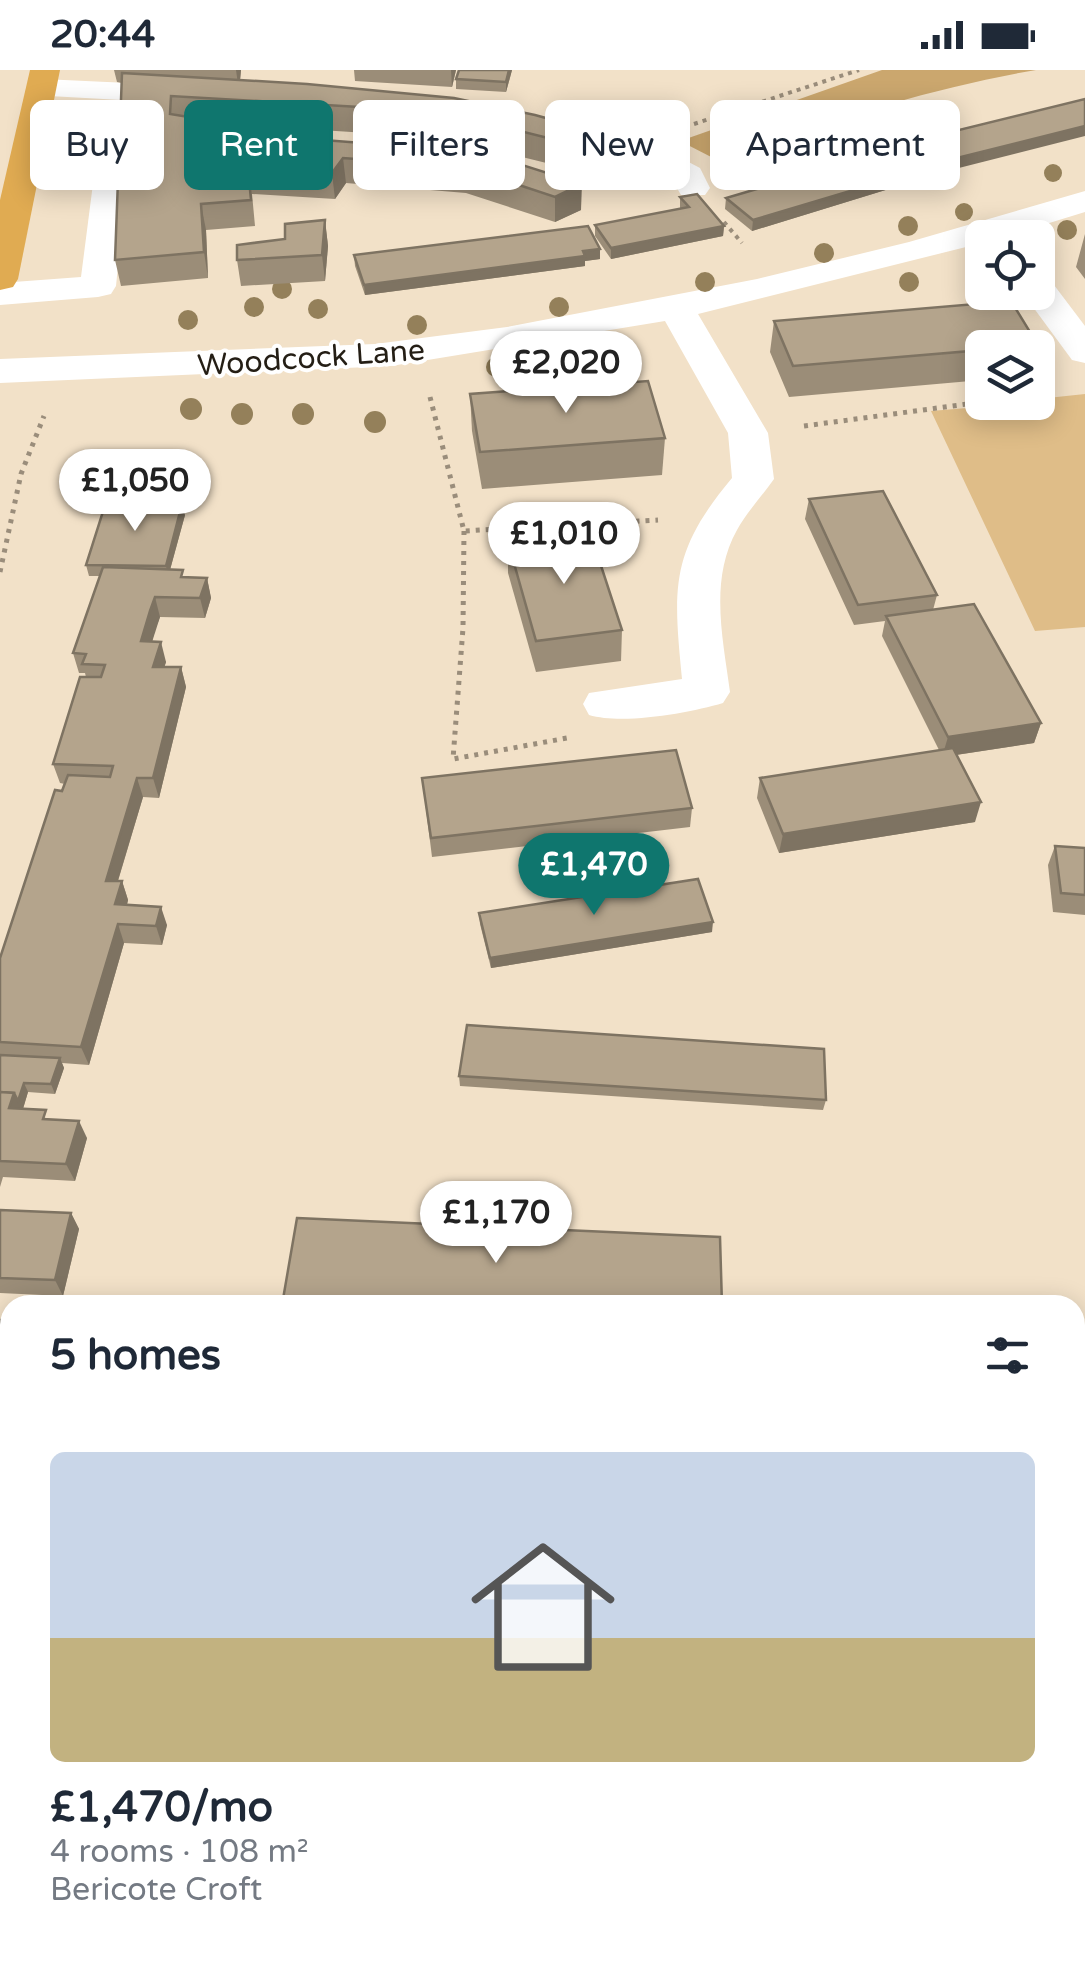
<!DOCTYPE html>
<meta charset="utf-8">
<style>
:root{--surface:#fff;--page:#f2f2f3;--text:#1f2937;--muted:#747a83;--accent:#0f766e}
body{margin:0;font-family:"Varela Round",sans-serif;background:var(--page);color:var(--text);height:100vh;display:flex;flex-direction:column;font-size:38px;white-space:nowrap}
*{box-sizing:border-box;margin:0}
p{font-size:32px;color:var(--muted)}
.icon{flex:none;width:55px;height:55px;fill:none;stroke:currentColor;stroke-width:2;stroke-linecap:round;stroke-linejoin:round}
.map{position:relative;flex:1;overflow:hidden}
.details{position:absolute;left:0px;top:1225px;width:1085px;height:672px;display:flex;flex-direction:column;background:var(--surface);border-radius:30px 30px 0 0;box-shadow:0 5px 25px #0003}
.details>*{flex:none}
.hud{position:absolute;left:30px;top:30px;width:1025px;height:90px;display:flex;gap:20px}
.controls{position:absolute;left:965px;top:150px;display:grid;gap:20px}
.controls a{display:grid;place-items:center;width:90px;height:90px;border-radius:15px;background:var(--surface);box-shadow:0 5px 25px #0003;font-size:50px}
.price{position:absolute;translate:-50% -85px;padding:0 22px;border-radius:35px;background:#fff;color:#222;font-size:32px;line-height:65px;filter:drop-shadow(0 2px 5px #0008)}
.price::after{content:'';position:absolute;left:50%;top:60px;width:30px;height:22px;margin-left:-15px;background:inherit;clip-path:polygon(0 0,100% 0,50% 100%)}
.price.selected{background:var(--accent);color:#fff}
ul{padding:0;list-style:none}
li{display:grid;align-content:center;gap:20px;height:530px;padding:0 50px}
li span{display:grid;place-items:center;height:310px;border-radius:15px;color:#555}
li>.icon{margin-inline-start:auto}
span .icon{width:180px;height:180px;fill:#fffc;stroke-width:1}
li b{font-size:42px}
h2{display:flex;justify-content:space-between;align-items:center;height:120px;padding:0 50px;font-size:42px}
.tag{padding:0 35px;border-radius:15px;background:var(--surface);box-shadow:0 5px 25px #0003;font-size:35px;line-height:90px}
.tag.selected{background:var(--accent);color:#fff}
.status{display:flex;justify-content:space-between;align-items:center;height:70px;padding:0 50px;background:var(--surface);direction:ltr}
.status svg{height:28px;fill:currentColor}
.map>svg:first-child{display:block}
</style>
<div class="status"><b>20:44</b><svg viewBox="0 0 49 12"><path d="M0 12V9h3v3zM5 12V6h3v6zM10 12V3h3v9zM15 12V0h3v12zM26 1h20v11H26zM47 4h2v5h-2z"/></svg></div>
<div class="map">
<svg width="1085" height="1896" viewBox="0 0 1085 1896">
<rect width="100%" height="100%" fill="#f2e1c8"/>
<polygon fill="#dfbd88" points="1085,324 1085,557 1035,561 931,341 1038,332 1038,329"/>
<path fill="#cba76e" d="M882 0H1036C928 18 821 54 717 90L680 71Z"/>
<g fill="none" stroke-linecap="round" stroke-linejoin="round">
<g stroke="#9a8d7b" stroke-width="4" stroke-dasharray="4 5" stroke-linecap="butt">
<polyline points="694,54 859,0"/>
<polyline points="724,152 742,173"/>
</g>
<g stroke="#9a8d7b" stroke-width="5" stroke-dasharray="4 6" stroke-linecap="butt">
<polyline points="1038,325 1056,323"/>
<polyline points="430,327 464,461 658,450"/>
<polyline points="804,356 982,332"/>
<polyline points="464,461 463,558 453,689 567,668"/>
<polyline points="0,502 21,404 44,346"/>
</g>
<polyline stroke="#9a8d7b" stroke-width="8" stroke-dasharray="6 10" stroke-linecap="butt" points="1075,1543 1085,1544"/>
<g fill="#fff" fill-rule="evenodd">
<polygon points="42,9 194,16 205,18 210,25 205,32 194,34 31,25 26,18 31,11"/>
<polygon points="116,47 127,50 132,57 116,216 111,224 98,227 0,235 0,213 81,207 99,67 23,67 18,60 23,53 34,50"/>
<polygon points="548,50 662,78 700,98 710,118 705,125 681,125 673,111 638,92 537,67 532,60 537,53"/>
<path d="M1085 121V142L1001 168H982V173L698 244 768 363 774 409C762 426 747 442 737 460 709 510 723 569 730 622L723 633C689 643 623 655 589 645L583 634 589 623 682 609C673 517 670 482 732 408L728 363 665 251 391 296 0 313V289L375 274 507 257 757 209 909 172Z"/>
<polygon points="1038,208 1051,211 1085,256 1085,293 1072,290 1022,222 1038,222"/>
<polygon points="0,1507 10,1508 10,1578 0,1577"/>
</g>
<polygon fill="#e0ab52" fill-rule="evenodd" points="30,0 60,0 18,209 13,217 0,220 0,130"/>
</g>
<g fill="#94805a">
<circle cx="1053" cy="103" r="9"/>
<circle cx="964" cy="142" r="9"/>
<circle cx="908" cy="156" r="10"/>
<circle cx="1067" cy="160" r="10"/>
<circle cx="824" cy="183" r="10"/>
<circle cx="705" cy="212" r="10"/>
<circle cx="909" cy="212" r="10"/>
<circle cx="282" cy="219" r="10"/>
<circle cx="254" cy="237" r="10"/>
<circle cx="559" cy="237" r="10"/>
<circle cx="318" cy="239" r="10"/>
<circle cx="188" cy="250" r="10"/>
<circle cx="417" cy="255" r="10"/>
<circle cx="496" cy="297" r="10"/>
<circle cx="191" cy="339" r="11"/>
<circle cx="242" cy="344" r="11"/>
<circle cx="303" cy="344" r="11"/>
<circle cx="375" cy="352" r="11"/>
</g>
<g fill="#9b8d78">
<polygon points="114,0 241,0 240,10 618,68 617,93 603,107 445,68 195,52 197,61 481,82 581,140 555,152 466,123 346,113 335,129 252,124 255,156 206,160 208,208 121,216 115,190 122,13 117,12"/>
<polygon points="354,0 456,0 452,17 355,11"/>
<polygon points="459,0 512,0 506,22 456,19 456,9"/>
<polygon points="1085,29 943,102 916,81 918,70"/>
<polygon points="869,51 912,57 911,67 885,74 868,61"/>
<polygon points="934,96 931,106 752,161 725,139 726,128"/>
<polygon points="680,127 724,156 723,166 611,189 595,166 595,155 680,139"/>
<polygon points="325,150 328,176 325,211 241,216 237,190"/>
<polygon points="1085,164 1085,209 1076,197"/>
<polygon points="354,185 600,189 585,191 585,196 365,225 355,196"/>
<polygon points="774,251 1038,275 1038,278 982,278 982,310 789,327 770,282"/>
<polygon points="470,324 665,368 662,405 482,419 472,361"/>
<polygon points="184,398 170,432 99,427 96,416"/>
<polygon points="809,429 937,525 933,540 1041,653 1034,673 956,685 975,752 779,783 757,728 760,708 939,680 882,566 885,551 854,555 805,449"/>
<polygon points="185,445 170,500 184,507 207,508 211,528 205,548 160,547 155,560 152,571 166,592 164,597 181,597 186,617 159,728 143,727 118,811 122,811 128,830 127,835 167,855 162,875 124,873 89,995 62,993 64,998 55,1024 28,1022 23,1039 51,1050 87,1068 75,1111 3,1107 0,1117 0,888 65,714 60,713 53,694 86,607 85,603 79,603 73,583 100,506 89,506 86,495"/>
<polygon points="508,472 622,560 621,591 536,602 508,503"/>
<polygon points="422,708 692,738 690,757 432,787"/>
<polygon points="1055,776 1085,778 1085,845 1053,842 1048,795"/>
<polygon points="479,843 712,862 491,898 480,854"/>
<polygon points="459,1006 826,1030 823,1040 460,1016"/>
<polygon points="0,1140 71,1143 79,1159 63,1226 0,1223"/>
<rect x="0" y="1250" width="10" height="50"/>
</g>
<g fill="#7e7362">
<polygon points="236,0 241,0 239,21"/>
<polygon points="451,0 456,0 452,17"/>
<polygon points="509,0 512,0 506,22 506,12"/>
<polygon points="1085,56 1085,66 943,102 945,91"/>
<polygon points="912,57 911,67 885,74 887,63"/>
<polygon points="618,68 617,93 603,107 604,82"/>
<polygon points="343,88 346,113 335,129 332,103"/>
<polygon points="934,96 931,106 752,161 753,150"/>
<polygon points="582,114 581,140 555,152 555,127"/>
<polygon points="201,134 206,160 208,208 204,182"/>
<polygon points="325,150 328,176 325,211 322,185"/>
<polygon points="724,156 723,166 611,189 611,178"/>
<polygon points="600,179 600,189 585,191 585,196 365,225 364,215"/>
<polygon points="182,387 184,398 170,432 167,421"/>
<polygon points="182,434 185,445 168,507 166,496"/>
<polygon points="207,508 211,528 205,548 200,528"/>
<polygon points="155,527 160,547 146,591 141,571"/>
<polygon points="161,572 166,592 158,617 153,597"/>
<polygon points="181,597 186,617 159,728 153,708"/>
<polygon points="1041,653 1034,673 942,687 948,667"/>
<polygon points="137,708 143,727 112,830 106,811"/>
<polygon points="981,732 975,752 779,783 783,764"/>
<polygon points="122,811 128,830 122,853 115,834"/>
<polygon points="161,837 167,855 162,875 156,856"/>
<polygon points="713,852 712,862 491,898 490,888"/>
<polygon points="118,854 124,873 89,995 81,977"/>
<polygon points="60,988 64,998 55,1024 51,1014"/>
<polygon points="24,1013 28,1022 18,1055 9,1038 14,1023"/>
<polygon points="79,1051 87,1068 75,1111 66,1094"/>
<polygon points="71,1143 79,1159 63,1226 55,1210"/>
</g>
<g fill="#b4a48c" stroke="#7e7362" stroke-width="2.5" fill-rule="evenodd">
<polygon points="459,0 509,0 506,12 456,9"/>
<path d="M122 3 307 14 454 28 535 45 618 68 604 82 444 42 171 26 170 44 195 48 192 60 481 82 582 114 555 127 465 97 343 88 332 103 248 98 251 130 201 134 204 182 115 190ZM225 97 241 98V99L226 100Z"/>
<polygon points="1085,29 1085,56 945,91 918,70"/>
<polygon points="895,44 912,57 887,63 869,51"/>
<polygon points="904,76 934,96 753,150 726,128"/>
<polygon points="697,124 724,156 611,178 595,155 689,137 680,127"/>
<polygon points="325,150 322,185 237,190 237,175 285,169 285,154"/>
<polygon points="588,156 600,179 583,181 585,186 364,215 354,185"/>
<polygon points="1011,231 1038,275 982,278 982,280 793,296 774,251"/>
<polygon points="648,311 665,368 480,382 470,324"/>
<polygon points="111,383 182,387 167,421 96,416"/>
<polygon points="883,421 937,525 858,535 809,429"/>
<polygon points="106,432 182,434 166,496 86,495"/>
<polygon points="590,462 622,560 536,571 508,472"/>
<polygon points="103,497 183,500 181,507 207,508 200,528 155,527 150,541 141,571 161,572 153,597 181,597 153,708 137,708 106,811 122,811 115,834 161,837 156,856 118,854 81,977 0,972 0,888 55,720 62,721 68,705 110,707 113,696 53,694 80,607 101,607 105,595 82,594 86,584 73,583"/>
<polygon points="974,534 1041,653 948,667 886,546"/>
<polygon points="953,678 981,732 783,764 760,708"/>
<polygon points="676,680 692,738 431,768 422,708"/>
<polygon points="1055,776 1085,778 1085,825 1061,823"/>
<polygon points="698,809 713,852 490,888 479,843"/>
<polygon points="467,955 824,979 826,1030 459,1006"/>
<polygon points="0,985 60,988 51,1014 24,1013 18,1031 14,1023 0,1022"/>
<polygon points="0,1022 14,1023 9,1038 46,1040 43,1049 79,1051 66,1094 0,1091"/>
<polygon points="0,1140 71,1143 55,1210 0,1208"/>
<polygon points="297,1148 720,1167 722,1235 282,1235"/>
<rect x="0" y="1250" width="10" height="36"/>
<polygon points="173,1888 743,1888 743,1896 172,1896"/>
</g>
<g text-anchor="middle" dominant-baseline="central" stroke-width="8" stroke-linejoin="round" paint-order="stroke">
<g font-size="30" fill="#241e15" stroke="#fff">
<text transform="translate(311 288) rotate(-4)">Woodcock Lane</text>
</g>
</g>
</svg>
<div class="controls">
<a><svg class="icon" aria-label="locate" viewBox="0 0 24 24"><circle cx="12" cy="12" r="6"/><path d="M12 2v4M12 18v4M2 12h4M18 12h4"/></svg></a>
<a><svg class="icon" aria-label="layers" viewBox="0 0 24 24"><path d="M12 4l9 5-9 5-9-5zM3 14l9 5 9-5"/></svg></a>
</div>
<b class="price" style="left:566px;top:346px">£2,020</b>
<b class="price" style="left:135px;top:464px">£1,050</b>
<b class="price" style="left:564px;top:517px">£1,010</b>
<b class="price selected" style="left:594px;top:848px">£1,470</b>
<b class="price" style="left:496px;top:1196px">£1,170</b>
<div class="hud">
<a class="tag">Buy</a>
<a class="tag selected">Rent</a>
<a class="tag">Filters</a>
<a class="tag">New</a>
<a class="tag">Apartment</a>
</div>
<section class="details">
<h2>5 homes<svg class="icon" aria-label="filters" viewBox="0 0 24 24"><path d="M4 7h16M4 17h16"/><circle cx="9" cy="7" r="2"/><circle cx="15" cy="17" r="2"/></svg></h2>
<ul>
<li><span style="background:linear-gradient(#c9d6e8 60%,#c2b280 0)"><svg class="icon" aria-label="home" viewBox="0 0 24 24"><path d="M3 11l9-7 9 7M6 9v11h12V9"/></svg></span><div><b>£1,470/mo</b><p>4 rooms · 108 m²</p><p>Bericote Croft</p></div></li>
</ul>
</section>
</div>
